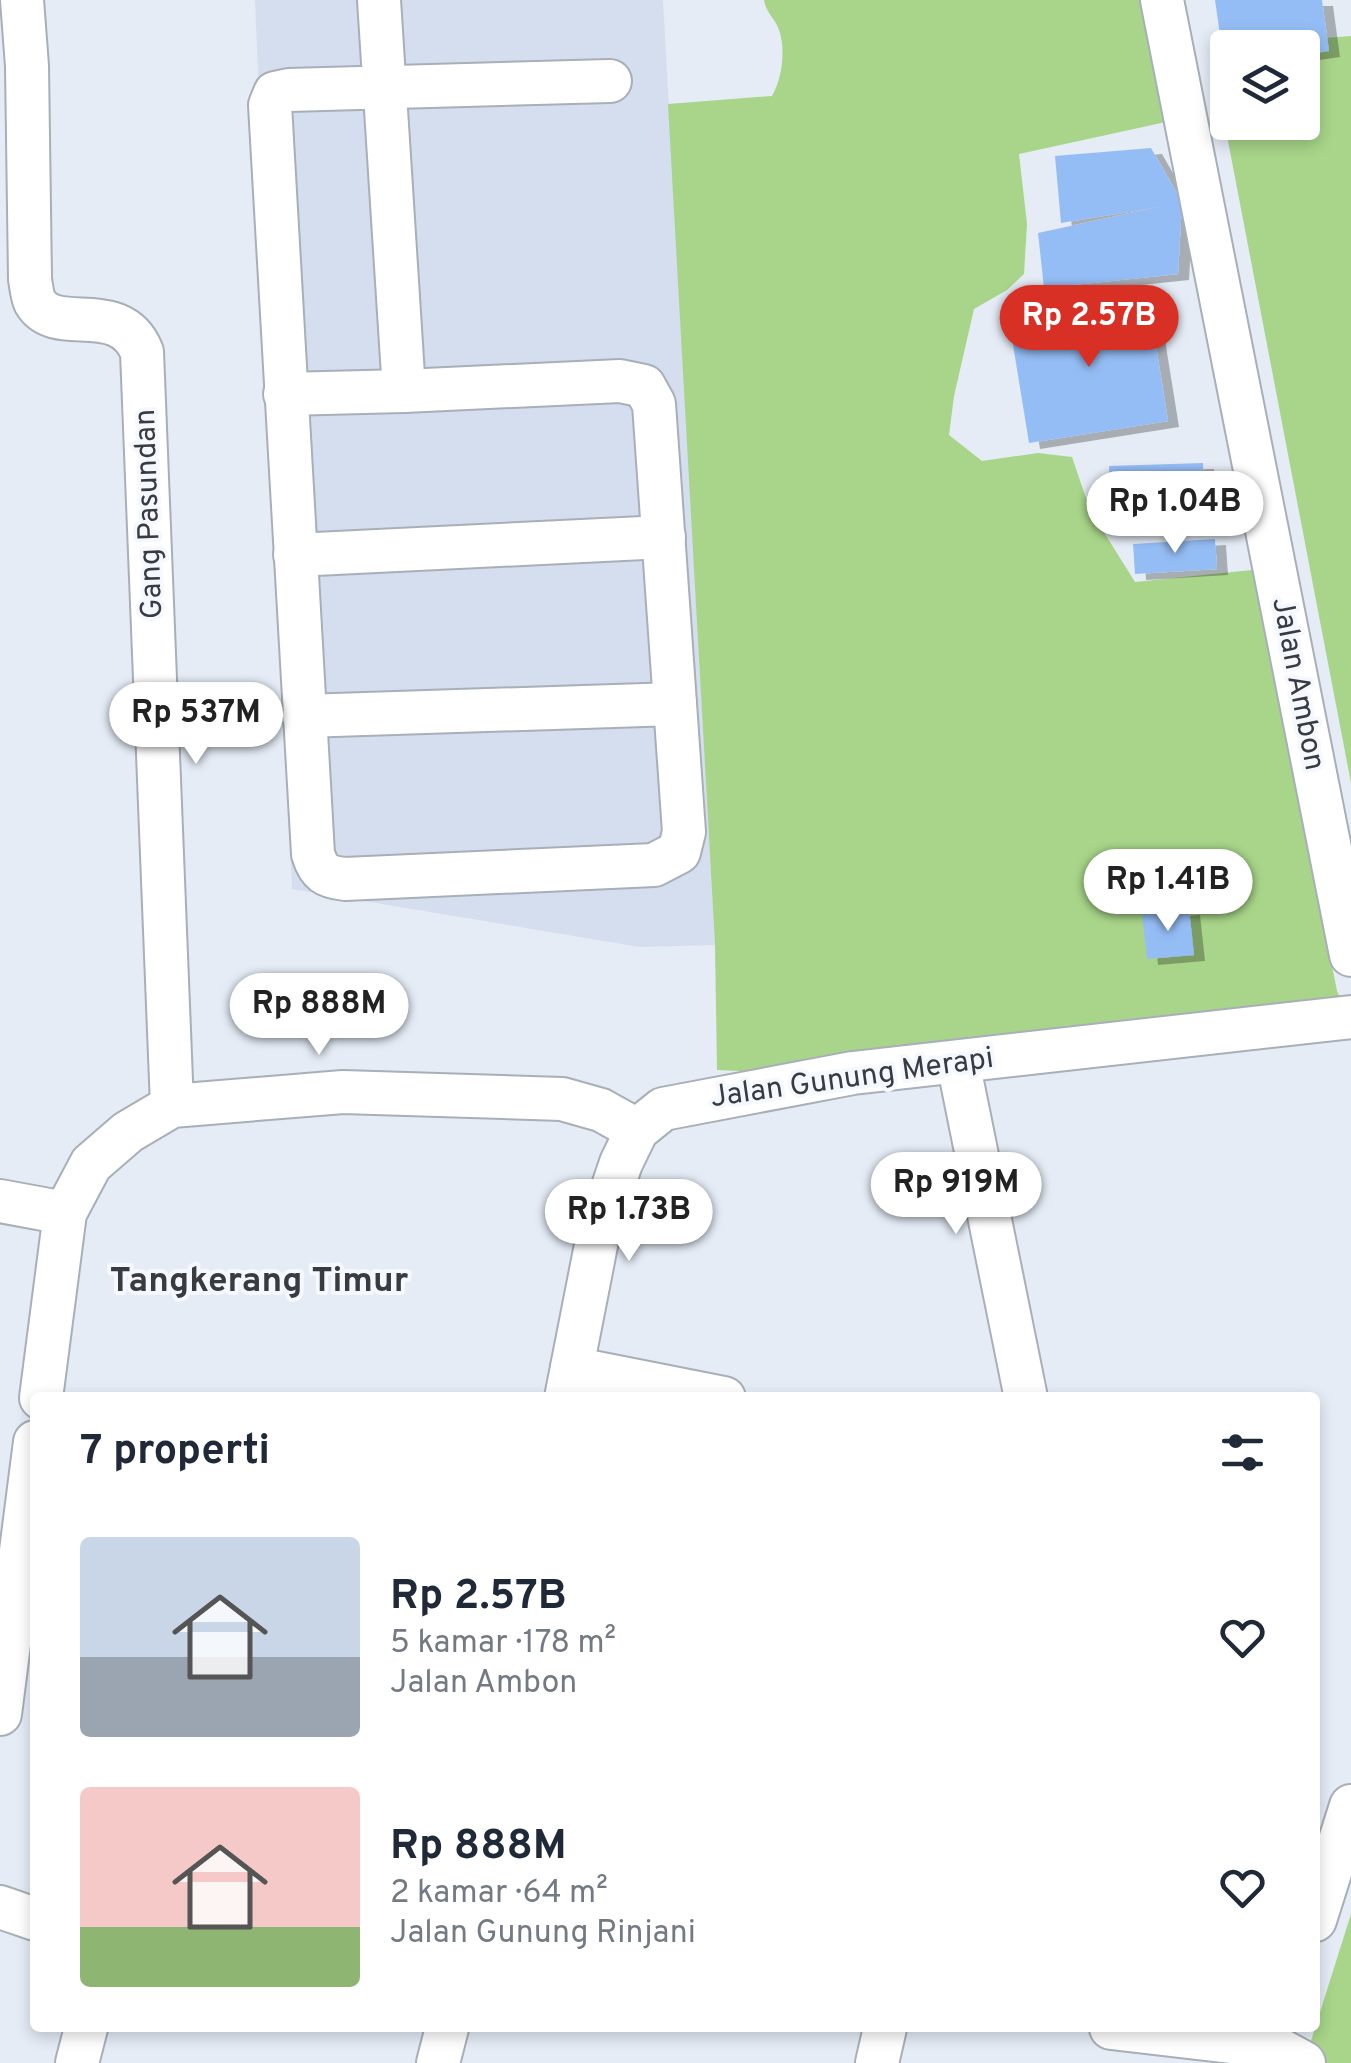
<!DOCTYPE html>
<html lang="id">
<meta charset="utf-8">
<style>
:root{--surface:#fff;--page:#f2f2f3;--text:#1f2937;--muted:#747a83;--accent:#d93025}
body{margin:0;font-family:Overpass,sans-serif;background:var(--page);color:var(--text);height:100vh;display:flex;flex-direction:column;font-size:38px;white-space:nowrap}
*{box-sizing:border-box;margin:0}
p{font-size:32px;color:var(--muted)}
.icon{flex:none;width:55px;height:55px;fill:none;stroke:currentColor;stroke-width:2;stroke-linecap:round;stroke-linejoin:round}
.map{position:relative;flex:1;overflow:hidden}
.details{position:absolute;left:30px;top:1392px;width:1290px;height:640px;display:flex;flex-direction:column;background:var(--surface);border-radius:10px;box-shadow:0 5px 15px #0003}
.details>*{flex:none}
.controls{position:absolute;left:1210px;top:30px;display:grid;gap:20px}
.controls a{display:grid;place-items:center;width:110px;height:110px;border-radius:10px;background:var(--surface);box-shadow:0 5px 15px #0003;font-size:50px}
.price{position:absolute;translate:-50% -85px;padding:0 22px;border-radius:35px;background:#fff;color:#222;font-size:32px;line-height:65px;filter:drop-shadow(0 2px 5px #0008)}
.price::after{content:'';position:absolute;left:50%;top:60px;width:30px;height:22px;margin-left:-15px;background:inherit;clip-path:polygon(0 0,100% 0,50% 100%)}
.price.current{background:var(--accent);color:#fff}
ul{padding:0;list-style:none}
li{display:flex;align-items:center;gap:30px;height:250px;padding:0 50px}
li span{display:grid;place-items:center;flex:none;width:280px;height:200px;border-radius:10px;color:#555}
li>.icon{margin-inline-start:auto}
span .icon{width:120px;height:120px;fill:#fffc;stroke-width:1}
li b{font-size:42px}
h2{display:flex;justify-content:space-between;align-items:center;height:120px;padding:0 50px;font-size:42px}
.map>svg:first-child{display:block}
</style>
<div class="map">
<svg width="1351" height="2063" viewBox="0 0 1351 2063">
<defs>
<filter id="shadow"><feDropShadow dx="11" dy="6" stdDeviation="0" flood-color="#0004"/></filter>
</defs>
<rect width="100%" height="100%" fill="#e5ecf6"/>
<polygon fill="#d4deee" points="255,0 663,0 715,945 640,947 292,889"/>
<g fill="#a8d589" fill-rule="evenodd">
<path d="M764 0H1142L1166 122 1019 154 1027 224 1024 274 1007 290 974 309 954 396 949 435 982 461 1038 453 1072 457 1090 510 1135 582 1262 569 1325 930 1337 991 1343 1004 762 1072 717 1070 715 945 668 104 772 96C782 79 786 50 779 30 775 18 766 13 764 0Z"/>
<path d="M1351 36V783L1210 47ZM1228 48H1302V122H1228Z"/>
<polygon points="1351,1914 1351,2063 1304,2063"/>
</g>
<g fill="#95bdf5" filter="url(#shadow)">
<polygon points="1215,0 1322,0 1329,51 1302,55 1302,48 1228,48 1225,70"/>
<polygon points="1151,148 1182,202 1178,274 1044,288 1038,233 1158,207 1061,223 1055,156"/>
<polygon points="1148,297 1168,421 1029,443 1009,320"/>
<polygon points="1203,463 1206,524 1111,527 1109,466"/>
<polygon points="1215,539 1217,569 1135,574 1133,544"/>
<polygon points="1189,909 1194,955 1147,959 1142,913"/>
</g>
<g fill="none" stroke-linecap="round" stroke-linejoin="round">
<g stroke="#a8afb8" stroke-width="46">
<g id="minor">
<path d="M22 0 27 66 30 279C31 285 32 296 35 302 56 338 120 297 142 352L172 1106"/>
<path d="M379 0 404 391 620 381 644 386 654 404 684 832 679 852 654 865 345 879C326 877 319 873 313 854L270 105 275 93 289 90 610 81"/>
<polyline points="1162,0 1351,955"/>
<polyline points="285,394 404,391"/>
<polyline points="295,555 664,537"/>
<polyline points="304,716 675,704"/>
<polyline points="958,1062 1026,1398"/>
<polyline points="0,1201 65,1213"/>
<polyline points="572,1368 724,1398"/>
<polyline points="41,1398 65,1213 91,1164 128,1132 172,1106 343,1092 562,1099 601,1110 637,1130"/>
<polyline points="566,1398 600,1225 621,1163 637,1130 663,1109 853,1073 1351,1017"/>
<polyline points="0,1714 35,1442"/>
<polyline points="0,1907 35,1919"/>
<polyline points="1315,1920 1351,1806"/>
<polyline points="1111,2028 1275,2047 1304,2063"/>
<polyline points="77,2063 86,2028"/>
<polyline points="438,2063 447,2028"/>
<polyline points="877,2063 885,2028"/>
</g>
</g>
<use href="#minor" stroke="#fff" stroke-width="42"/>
</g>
<g text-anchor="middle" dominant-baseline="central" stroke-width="8" stroke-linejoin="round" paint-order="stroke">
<g font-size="30" fill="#383b3f" stroke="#f5f9ff">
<text transform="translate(150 514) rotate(-92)">Gang Pasundan</text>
<text transform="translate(1297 684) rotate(79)">Jalan Ambon</text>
<text transform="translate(852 1079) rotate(-8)">Jalan Gunung Merapi</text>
</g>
<g font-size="35" font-weight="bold" fill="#383b3f" stroke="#f5f9ff">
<text x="259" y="1282">Tangkerang Timur</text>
</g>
</g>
</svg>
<div class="controls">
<a><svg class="icon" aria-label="layers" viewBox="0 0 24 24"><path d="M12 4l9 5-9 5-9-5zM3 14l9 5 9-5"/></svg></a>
</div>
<b class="price current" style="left:1089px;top:370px">Rp 2.57B</b>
<b class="price" style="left:1175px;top:556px">Rp 1.04B</b>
<b class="price" style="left:196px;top:767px">Rp 537M</b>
<b class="price" style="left:1168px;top:934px">Rp 1.41B</b>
<b class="price" style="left:319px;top:1058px">Rp 888M</b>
<b class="price" style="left:956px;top:1237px">Rp 919M</b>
<b class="price" style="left:629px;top:1264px">Rp 1.73B</b>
<section class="details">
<h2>7 properti<svg class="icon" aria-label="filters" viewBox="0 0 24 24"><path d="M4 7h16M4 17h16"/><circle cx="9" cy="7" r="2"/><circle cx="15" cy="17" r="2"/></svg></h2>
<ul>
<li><span style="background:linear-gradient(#c9d6e8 60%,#9aa5b1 0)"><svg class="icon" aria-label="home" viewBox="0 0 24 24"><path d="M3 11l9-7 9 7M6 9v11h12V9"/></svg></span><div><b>Rp 2.57B</b><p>5 kamar · 178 m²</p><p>Jalan Ambon</p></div><svg class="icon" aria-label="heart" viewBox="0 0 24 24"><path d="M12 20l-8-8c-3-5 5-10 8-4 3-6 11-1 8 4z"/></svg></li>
<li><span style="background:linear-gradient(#f6c9c9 70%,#8fb573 0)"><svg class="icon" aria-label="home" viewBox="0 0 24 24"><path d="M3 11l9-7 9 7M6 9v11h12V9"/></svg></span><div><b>Rp 888M</b><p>2 kamar · 64 m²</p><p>Jalan Gunung Rinjani</p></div><svg class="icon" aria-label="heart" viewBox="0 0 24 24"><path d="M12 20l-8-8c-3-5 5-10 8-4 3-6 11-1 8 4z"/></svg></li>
</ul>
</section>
</div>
